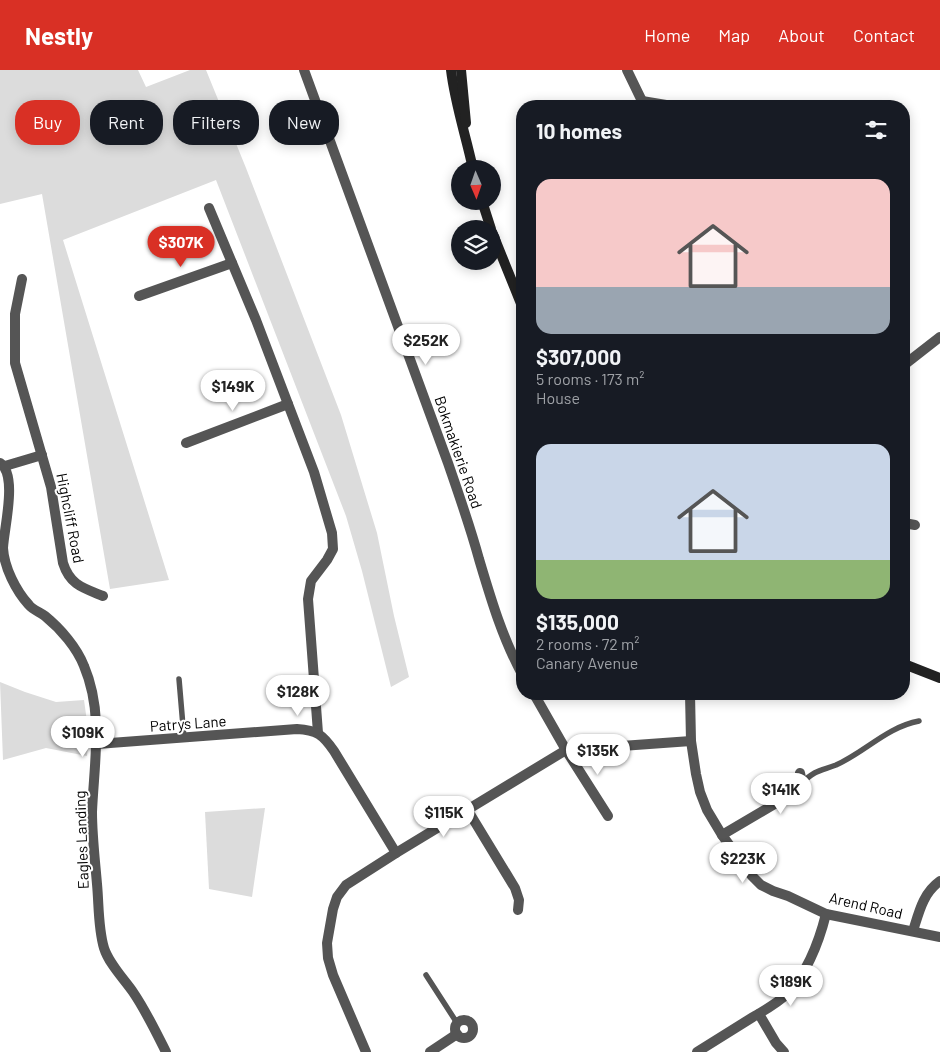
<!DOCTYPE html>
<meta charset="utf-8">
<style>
:root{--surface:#171b24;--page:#242831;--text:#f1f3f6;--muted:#9ea1a6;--accent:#d93025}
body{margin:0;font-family:Barlow,sans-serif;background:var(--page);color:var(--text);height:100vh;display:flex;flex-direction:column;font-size:19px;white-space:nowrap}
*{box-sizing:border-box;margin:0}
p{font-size:16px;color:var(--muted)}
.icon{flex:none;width:28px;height:28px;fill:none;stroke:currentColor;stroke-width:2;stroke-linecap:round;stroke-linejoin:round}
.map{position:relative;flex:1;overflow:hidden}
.details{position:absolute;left:516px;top:30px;width:394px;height:600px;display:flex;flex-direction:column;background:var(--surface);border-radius:20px;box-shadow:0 2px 12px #0003}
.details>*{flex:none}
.banner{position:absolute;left:15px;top:30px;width:426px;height:45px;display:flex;gap:10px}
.needle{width:32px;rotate:178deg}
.controls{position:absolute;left:451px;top:90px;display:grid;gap:10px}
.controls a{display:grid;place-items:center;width:50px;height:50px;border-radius:50%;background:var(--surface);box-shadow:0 2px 12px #0003;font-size:25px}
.price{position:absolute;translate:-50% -42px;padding:0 11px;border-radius:18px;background:#fff;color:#222;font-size:16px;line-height:32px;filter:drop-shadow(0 1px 2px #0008)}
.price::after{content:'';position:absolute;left:50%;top:30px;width:15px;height:11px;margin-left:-8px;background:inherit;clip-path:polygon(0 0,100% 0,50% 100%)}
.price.selected{background:var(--accent);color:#fff}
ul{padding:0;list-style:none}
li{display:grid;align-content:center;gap:10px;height:265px;padding:0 20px}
li span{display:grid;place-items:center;height:155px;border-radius:15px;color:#555}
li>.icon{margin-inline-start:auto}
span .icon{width:90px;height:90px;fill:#fffc;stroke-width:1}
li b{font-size:21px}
h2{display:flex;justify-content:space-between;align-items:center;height:60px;padding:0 20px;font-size:21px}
.pill{padding:0 18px;border-radius:20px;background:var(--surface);box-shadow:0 2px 12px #0003;font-size:18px;line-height:45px}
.pill.selected{background:var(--accent);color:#fff}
header{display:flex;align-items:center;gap:30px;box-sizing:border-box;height:70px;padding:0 25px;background:var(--accent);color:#fff}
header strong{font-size:24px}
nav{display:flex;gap:28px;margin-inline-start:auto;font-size:18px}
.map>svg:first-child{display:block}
</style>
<header>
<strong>Nestly</strong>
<nav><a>Home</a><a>Map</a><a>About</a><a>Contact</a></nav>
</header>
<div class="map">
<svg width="940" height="982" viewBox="0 0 940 982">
<rect width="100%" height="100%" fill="#fff"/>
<g fill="#dcdcdc">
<polygon points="0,0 138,0 146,17 190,0 206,0 246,98 341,345 377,463 394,546 409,607 391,617 362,501 346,446 216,110 63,170 169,510 110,519 42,124 0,134"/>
<polygon points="0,612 25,622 56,632 84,630 89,666 87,686 46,678 3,690"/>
<polygon points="265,738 252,827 209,819 205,742"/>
</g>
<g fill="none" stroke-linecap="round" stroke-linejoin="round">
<g stroke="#555" stroke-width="5.5">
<polyline points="179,609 184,668"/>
<path d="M802 713C815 700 820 701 836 695 865 682 887 657 919 651"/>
<polyline points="426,905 457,953"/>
</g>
<g stroke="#555" stroke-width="10">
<path d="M304 0 448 393C459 425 470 456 479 489 491 529 502 567 522 604"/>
<polyline points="627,0 642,31 643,36"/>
<polyline points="642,31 672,36"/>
<polyline points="209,138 256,250 288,334 314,402 332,463 333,479 327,490 311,511 308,529 318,663"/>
<path d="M22 209 15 244V293L51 417 63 493C70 515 83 518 103 526"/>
<polyline points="139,226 232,193"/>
<polyline points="904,295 940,267"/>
<polyline points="186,373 288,334"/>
<path d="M0 393C18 405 4 458 3 478 4 497 16 521 29 535 33 540 40 542 45 546 61 559 77 578 84 596 104 643 94 693 92 742 92 766 95 790 97 814 99 835 98 858 104 878 109 894 124 909 133 922 146 941 156 962 166 982"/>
<polyline points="5,396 42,385"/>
<polyline points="904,453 915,455"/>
<polyline points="534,624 566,680 608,746"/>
<polyline points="690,624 691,671 696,704 700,722 707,740 722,765 752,806 761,815 773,821 788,826 826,844 940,867"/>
<path d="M97 674 297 659C317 660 323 665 334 681L396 783"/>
<polyline points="467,739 515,818 519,830 518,840"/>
<polyline points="722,765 795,722 802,713 800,703"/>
<path d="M913 861C919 842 923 823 940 811"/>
<polyline points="759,944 776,973 784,982"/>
<circle cx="464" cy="959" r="9"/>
<polyline points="366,982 333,905 328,888 327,873 333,839 337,827 346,815 396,783 566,680 691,671"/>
<polyline points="430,982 457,964"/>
<path d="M697 982C716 970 734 959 753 947 765 940 778 933 788 923 808 901 819 872 826 844"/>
</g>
<g stroke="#222" stroke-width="10">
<path d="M451 0C455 34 466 66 473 99"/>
<polyline points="461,0 466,53"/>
<polyline points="482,131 491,159"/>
<polyline points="492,162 522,236"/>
<polyline points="904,594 940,608"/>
</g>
</g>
<g text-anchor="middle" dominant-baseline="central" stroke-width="4" stroke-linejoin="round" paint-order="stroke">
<g font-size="15" fill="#000" stroke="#fff">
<text transform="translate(459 382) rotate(71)">Bokmakierie Road</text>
<text transform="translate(71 448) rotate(79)">Highcliff Road</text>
<text transform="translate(188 653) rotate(-4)">Patrys Lane</text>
<text transform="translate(81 770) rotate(-92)">Eagles Landing</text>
<text transform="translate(866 835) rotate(13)">Arend Road</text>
</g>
</g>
</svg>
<div class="controls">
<a><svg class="needle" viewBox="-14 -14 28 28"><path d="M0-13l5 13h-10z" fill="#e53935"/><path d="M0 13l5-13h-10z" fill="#9ea1a6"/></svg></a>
<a><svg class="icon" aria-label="layers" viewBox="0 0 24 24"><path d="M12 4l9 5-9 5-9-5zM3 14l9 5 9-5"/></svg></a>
</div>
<b class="price selected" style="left:181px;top:198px">$307K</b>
<b class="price" style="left:426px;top:296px">$252K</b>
<b class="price" style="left:233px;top:342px">$149K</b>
<b class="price" style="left:298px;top:647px">$128K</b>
<b class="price" style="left:83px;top:688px">$109K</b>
<b class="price" style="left:598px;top:706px">$135K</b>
<b class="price" style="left:781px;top:745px">$141K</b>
<b class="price" style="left:444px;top:768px">$115K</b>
<b class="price" style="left:743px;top:814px">$223K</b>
<b class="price" style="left:791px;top:937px">$189K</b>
<div class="banner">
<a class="pill selected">Buy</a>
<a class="pill">Rent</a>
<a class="pill">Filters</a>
<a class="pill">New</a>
</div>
<section class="details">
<h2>10 homes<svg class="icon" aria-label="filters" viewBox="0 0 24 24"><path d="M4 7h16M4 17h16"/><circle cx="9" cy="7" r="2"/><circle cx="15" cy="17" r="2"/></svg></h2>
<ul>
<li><span style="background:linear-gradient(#f6c9c9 70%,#9aa5b1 0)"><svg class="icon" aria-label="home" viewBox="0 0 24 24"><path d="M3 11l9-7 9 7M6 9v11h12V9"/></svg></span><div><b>$307,000</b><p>5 rooms · 173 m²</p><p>House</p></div></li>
<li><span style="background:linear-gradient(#c9d6e8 75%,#8fb573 0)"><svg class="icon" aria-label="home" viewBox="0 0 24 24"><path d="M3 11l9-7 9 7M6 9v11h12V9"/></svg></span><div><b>$135,000</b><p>2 rooms · 72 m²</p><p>Canary Avenue</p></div></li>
</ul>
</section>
</div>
